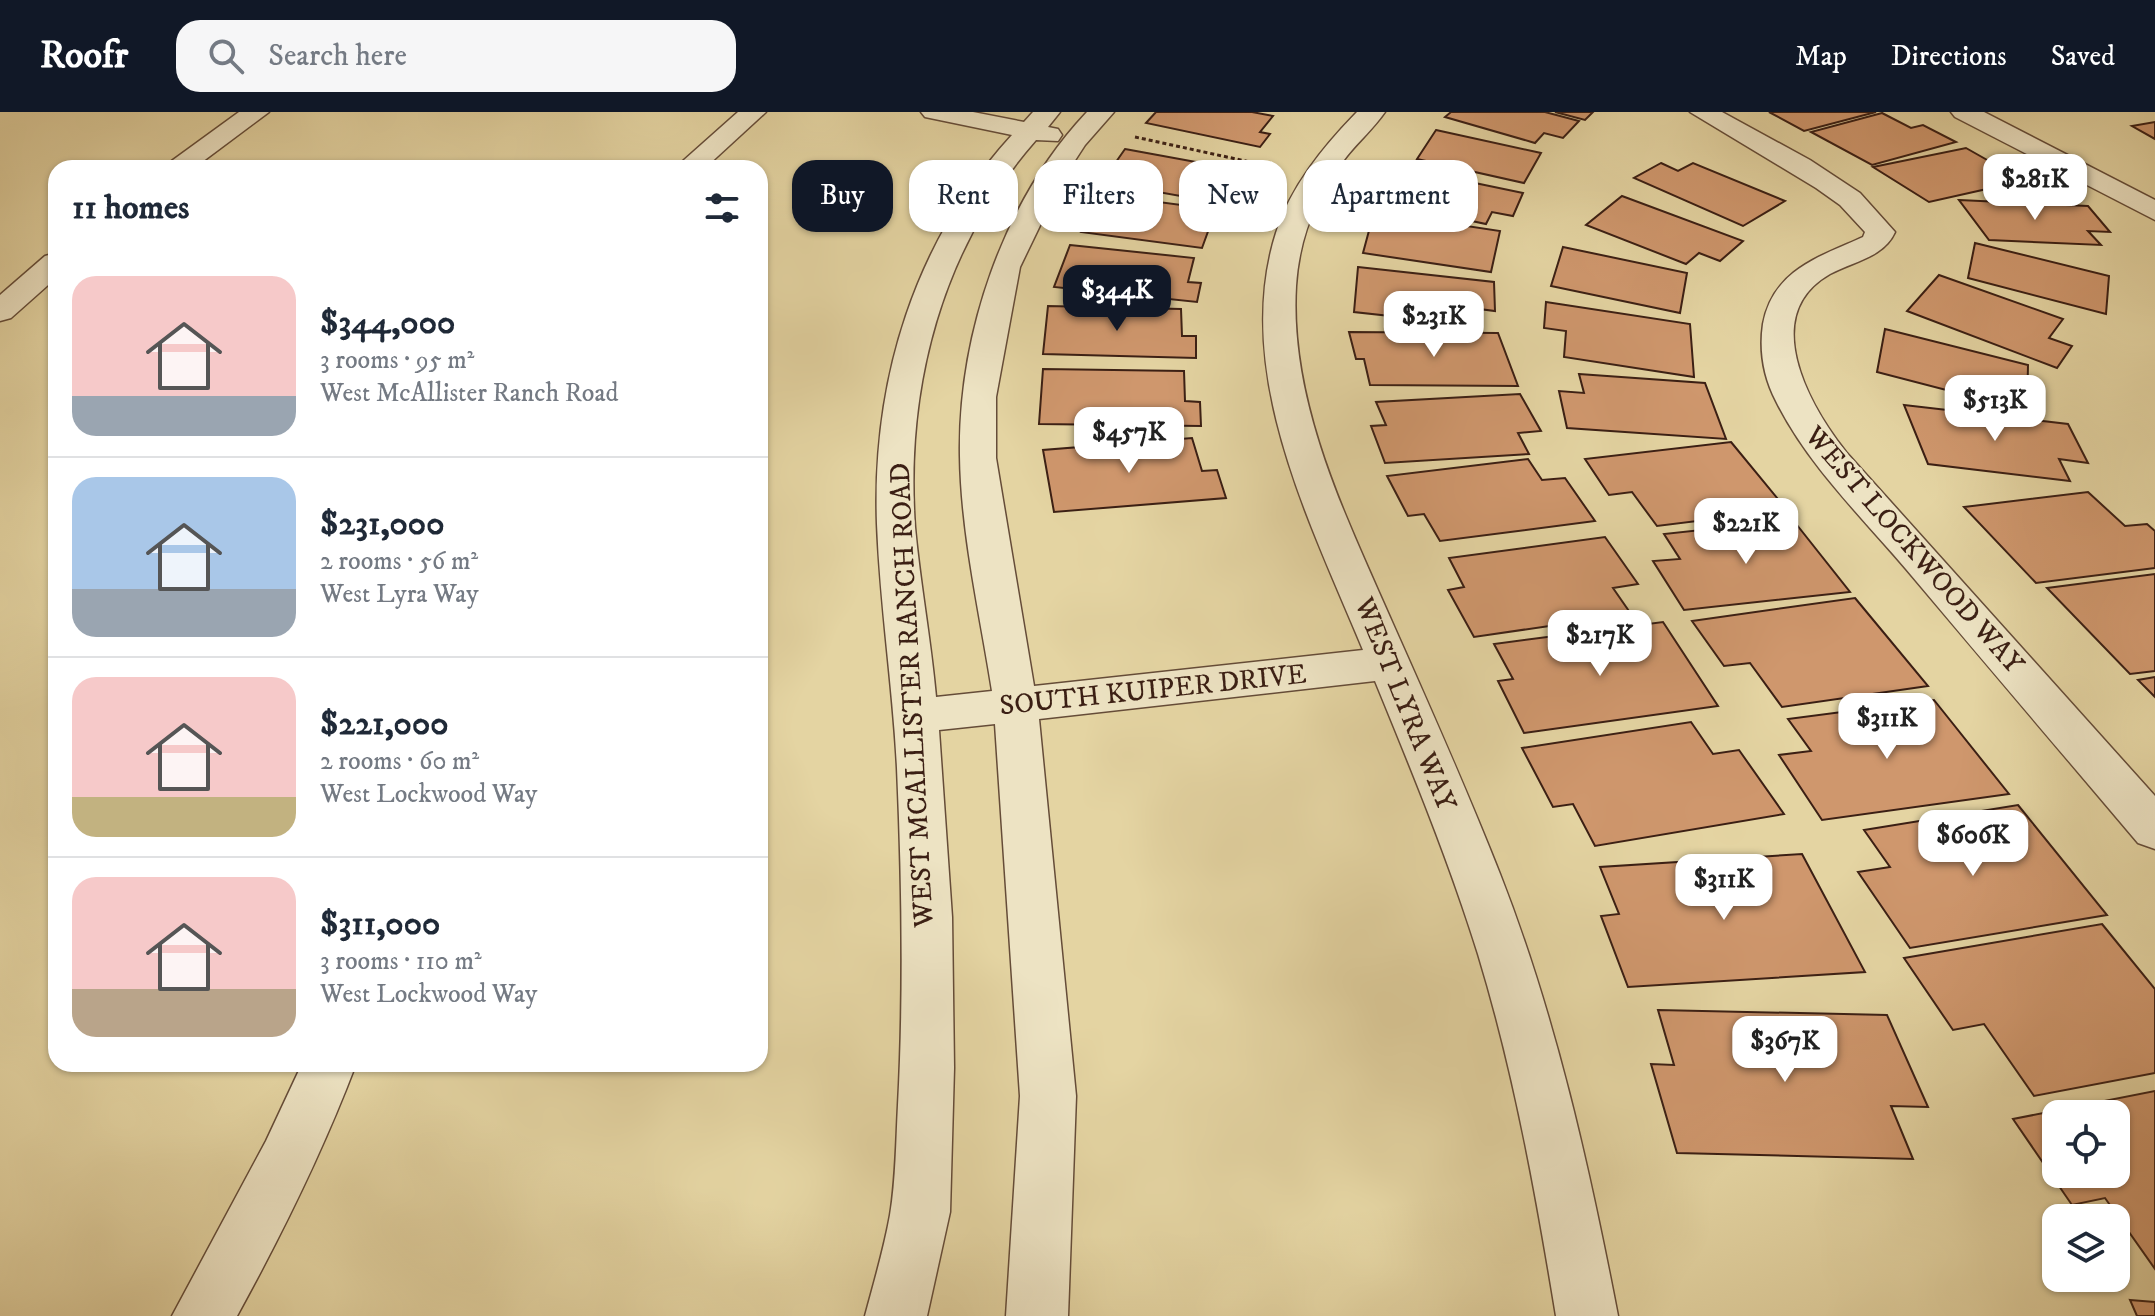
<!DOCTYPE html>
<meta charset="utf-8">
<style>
:root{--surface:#fff;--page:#f6f6f7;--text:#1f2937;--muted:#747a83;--line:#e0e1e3;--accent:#111827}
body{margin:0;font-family:"IM FELL DW Pica",serif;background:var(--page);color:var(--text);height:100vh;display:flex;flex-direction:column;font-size:30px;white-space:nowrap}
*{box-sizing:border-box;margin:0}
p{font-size:26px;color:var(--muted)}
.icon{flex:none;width:44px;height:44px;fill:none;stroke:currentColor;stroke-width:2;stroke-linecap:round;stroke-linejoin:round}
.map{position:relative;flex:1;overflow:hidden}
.panel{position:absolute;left:48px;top:48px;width:720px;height:912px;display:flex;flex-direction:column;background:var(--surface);border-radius:24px;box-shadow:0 2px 6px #0004}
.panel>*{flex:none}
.top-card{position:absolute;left:792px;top:48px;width:760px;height:72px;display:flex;gap:16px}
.controls{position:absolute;left:2042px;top:988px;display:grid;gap:16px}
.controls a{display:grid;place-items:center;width:88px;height:88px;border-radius:16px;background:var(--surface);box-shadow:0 2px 6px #0004;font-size:40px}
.price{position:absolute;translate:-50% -68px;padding:0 18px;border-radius:16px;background:#fff;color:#222;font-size:26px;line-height:52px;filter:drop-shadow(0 2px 4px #0008)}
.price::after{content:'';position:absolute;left:50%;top:48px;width:24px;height:18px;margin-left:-12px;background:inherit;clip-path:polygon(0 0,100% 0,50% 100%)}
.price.current{background:var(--accent);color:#fff}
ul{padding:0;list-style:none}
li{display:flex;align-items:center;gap:24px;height:200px;padding:0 24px}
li+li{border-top:2px solid var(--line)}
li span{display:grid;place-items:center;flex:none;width:224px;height:160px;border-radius:24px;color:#555}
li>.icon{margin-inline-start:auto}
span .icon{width:96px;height:96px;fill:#fffc;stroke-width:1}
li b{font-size:34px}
h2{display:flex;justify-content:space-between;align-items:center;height:96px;padding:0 24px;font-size:34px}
.chip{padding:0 28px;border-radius:24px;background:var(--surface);box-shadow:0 2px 6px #0004;font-size:28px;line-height:72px}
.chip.current{background:var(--accent);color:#fff}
header{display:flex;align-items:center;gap:48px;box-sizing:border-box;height:112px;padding:0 40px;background:var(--accent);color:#fff}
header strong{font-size:38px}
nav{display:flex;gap:44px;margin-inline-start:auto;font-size:28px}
.search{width:560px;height:72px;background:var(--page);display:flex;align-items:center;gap:20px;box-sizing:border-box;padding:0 28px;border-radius:24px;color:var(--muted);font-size:30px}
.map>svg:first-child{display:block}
</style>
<header>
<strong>Roofr</strong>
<div class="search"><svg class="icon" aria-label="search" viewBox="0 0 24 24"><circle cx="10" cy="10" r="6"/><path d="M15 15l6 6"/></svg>Search here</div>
<nav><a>Map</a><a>Directions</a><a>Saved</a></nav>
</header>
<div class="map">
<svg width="2155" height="1204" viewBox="0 0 2155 1204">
<rect width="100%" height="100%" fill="#e4d4a2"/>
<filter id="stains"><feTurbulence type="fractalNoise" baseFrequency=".0025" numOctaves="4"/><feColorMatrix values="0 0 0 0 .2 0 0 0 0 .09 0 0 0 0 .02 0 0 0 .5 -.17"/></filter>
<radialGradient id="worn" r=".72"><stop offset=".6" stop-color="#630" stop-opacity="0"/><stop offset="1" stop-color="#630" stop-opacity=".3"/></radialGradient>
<g fill="#cf976d" stroke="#3b1f14" stroke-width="2" fill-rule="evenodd">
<polygon points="1156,0 1252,0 1273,4 1260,20 1270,22 1260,35 1146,11"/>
<polygon points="1451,0 1545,0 1579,9 1563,26 1544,21 1535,31 1445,5"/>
<polygon points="1555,0 1593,0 1585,8"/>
<polygon points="1769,0 1876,0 1804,19"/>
<polygon points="1882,1 1911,16 1923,13 1956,30 1872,53 1811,20"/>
<polygon points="2155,10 2155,27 2132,14"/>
<polygon points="1436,18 1541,41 1524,71 1417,47"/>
<polygon points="1966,36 2003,57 1987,60 2009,72 1929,90 1873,55"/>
<polygon points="1125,37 1245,59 1237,73 1226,71 1214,90 1102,70"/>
<polygon points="1661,51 1678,59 1693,51 1785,89 1743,114 1634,66"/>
<polygon points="1403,56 1523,81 1513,104 1492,100 1486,112 1383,90"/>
<polygon points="1098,82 1227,99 1222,115 1210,114 1202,136 1081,120"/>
<polygon points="1622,84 1743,129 1720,149 1699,141 1686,152 1586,113"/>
<polygon points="1959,88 2088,94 2110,120 2088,119 2101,133 1989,128"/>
<polygon points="1374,100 1500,119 1491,160 1363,141"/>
<polygon points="1975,131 2109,164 2106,202 1968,166"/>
<polygon points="1070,133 1194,146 1188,170 1201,171 1197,190 1054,175"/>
<polygon points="1563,135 1687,161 1680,201 1551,174"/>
<polygon points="1358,155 1494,170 1495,199 1471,196 1472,213 1354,200"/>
<polygon points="1939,163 2063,207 2049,226 2072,234 2057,256 1907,199"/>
<polygon points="1546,190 1690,212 1694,265 1564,245 1566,219 1544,216"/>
<polygon points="1048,194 1181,197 1182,224 1196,224 1196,246 1043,242"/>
<polygon points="1885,217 2028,253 2027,299 1877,260"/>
<polygon points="1349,220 1498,221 1518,274 1370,273 1364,247 1356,247"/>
<polygon points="1043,257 1184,259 1185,289 1200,290 1201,314 1039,312"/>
<polygon points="1579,262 1705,271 1726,327 1567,316 1559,279 1584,281"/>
<polygon points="1520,282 1541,319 1518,321 1529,342 1385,351 1371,314 1386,313 1376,290"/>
<polygon points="1904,293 2068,312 2088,351 2059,347 2070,369 1928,352"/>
<polygon points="1192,326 1202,359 1217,358 1226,386 1054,400 1043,338"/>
<polygon points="1731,330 1787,398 1657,414 1632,380 1609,383 1585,347"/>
<polygon points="1528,347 1542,368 1565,366 1595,409 1440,429 1424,402 1408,404 1387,364"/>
<polygon points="2088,380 2125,414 2147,412 2155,419 2155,456 2036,471 1964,395"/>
<polygon points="1793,408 1850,480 1684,498 1653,449 1680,447 1664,422"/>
<polygon points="1605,425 1638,472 1613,476 1631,502 1474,525 1448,478 1464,475 1449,446"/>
<polygon points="2155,462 2155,559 2130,562 2047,476"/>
<polygon points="1855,486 1928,574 1782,595 1750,551 1724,554 1692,509"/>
<polygon points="1663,510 1718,594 1524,621 1498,569 1513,567 1494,532"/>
<polygon points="2155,565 2155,585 2138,568"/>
<polygon points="1934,588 2009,682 1822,708 1779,643 1811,639 1788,607"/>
<polygon points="1691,610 1713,642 1739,638 1784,702 1595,734 1573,692 1553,695 1522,636"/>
<polygon points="2018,693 2107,803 1910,836 1858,760 1890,755 1864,718"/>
<polygon points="1802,742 1865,860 1628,875 1601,804 1619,802 1600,755"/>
<polygon points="2102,812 2155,877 2155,961 2034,984 1984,912 1953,918 1904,846"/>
<polygon points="1658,898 1887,903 1928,995 1891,994 1913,1047 1677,1041 1651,952 1674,953"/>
<path d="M2155 979V1157L2105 1086 2072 1093 2013 1007ZM2056 1002H2116V1062H2056Z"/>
<polygon points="2130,1188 2155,1190 2155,1204 2137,1204"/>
</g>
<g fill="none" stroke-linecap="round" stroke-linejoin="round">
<g stroke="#654c38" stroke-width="3">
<g id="minor">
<polygon points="239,0 269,0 194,56 162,56"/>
<polygon points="738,0 766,0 705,56 675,56"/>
<path d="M921 0H973L1024 10 1033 0H1060L1048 15 1058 17 1062 23 1058 29 1036 28C942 135 905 274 915 415 920 471 931 528 936 585L992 579C980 502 961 422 960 344 958 223 1003 89 1087 0H1114L1085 33 1061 70 1020 155 996 285V346L1034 574 1363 538C1311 412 1232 260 1276 121 1290 75 1324 34 1357 0H1385C1374 16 1359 29 1347 44 1317 81 1299 126 1296 174 1289 292 1347 407 1393 512 1430 595 1467 678 1500 762 1556 905 1589 1054 1618 1204H1556C1536 1082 1514 960 1478 842 1449 749 1412 659 1375 569L1039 607 1076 984 1068 1204H1006L1020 984 995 612 939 618 952 805 954 956 950 1100 927 1204H865C874 1170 884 1137 890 1103 896 1067 896 1029 898 993 904 881 902 769 897 656 893 575 880 494 877 412 872 269 914 130 1012 23L925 5Z"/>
<path d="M1690 0H1722L1810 48 1860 81 1895 120C1883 146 1854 149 1830 162 1758 203 1809 293 1846 340L2155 684V737L2138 731C2061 640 1983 549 1906 457 1861 404 1807 352 1776 289 1764 266 1759 239 1763 212 1773 158 1819 145 1863 125L1865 120 1840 93 1816 76Z"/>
<polygon points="1951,0 1984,0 2155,88 2155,108 1955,5"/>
<polygon points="56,141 56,166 11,206 0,209 0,183 45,144"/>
<path d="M302 952H356C323 1039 282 1122 237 1204H172L266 1029Z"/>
</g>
</g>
<polyline stroke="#3b1f14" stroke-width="3" stroke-dasharray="4 3" stroke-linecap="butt" points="1135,25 1273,55"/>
<use href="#minor" fill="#ede3c3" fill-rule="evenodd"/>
</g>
<g text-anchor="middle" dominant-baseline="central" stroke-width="6" stroke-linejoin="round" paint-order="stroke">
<g font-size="28" fill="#3b1f14" stroke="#ede3c3">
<text transform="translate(1914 438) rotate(49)">WEST LOCKWOOD WAY</text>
<text transform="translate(1153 578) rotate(-6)">SOUTH KUIPER DRIVE</text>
<text transform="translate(912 583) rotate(-93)">WEST MCALLISTER RANCH ROAD</text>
<text transform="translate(1405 592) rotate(68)">WEST LYRA WAY</text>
</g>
</g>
<rect width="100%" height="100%" filter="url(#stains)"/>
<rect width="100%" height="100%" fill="url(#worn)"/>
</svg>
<div class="controls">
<a><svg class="icon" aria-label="locate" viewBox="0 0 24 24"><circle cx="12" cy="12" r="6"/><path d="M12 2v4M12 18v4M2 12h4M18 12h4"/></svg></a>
<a><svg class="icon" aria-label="layers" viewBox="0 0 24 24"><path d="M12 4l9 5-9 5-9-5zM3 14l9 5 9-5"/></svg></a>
</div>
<b class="price" style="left:2035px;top:110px">$281K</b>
<b class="price current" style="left:1117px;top:221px">$344K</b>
<b class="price" style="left:1434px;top:247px">$231K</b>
<b class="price" style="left:1995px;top:331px">$513K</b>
<b class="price" style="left:1129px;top:363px">$457K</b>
<b class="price" style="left:1746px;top:454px">$221K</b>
<b class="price" style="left:1600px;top:566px">$217K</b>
<b class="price" style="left:1887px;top:649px">$311K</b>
<b class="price" style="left:1973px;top:766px">$606K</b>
<b class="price" style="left:1724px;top:810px">$311K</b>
<b class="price" style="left:1785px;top:972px">$367K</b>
<div class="top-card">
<a class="chip current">Buy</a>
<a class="chip">Rent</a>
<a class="chip">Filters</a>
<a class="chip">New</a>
<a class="chip">Apartment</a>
</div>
<section class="panel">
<h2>11 homes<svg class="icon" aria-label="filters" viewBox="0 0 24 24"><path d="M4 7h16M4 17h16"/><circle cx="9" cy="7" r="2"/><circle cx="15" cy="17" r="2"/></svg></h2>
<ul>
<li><span style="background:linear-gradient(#f6c9c9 75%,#9aa5b1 0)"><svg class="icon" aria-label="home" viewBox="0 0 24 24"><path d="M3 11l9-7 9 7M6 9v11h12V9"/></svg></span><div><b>$344,000</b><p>3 rooms · 95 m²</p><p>West McAllister Ranch Road</p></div></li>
<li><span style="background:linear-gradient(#a9c7e8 70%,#9aa5b1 0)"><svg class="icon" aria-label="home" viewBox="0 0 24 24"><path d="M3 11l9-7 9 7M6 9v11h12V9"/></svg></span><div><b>$231,000</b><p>2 rooms · 56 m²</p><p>West Lyra Way</p></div></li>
<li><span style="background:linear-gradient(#f6c9c9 75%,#c2b280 0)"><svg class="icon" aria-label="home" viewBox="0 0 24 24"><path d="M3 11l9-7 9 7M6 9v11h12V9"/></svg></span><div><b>$221,000</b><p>2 rooms · 60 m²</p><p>West Lockwood Way</p></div></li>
<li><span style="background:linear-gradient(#f6c9c9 70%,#b9a48a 0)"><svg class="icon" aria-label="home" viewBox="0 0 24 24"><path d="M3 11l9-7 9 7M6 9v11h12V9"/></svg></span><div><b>$311,000</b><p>3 rooms · 110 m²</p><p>West Lockwood Way</p></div></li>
</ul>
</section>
</div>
